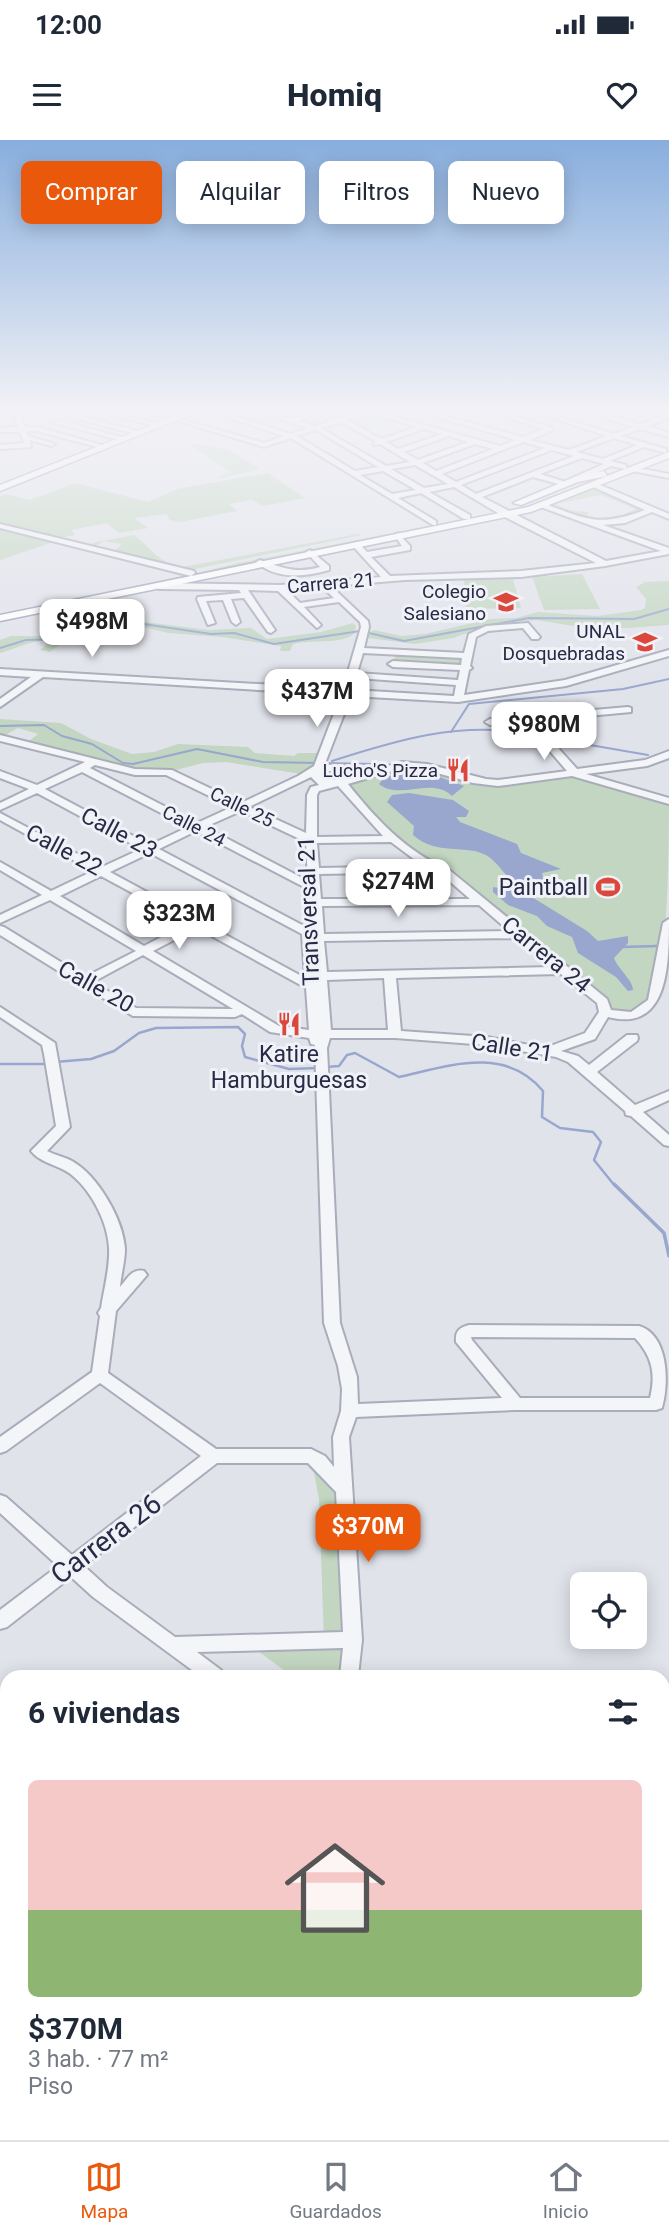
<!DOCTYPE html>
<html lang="es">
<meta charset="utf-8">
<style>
:root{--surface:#fff;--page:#f2f2f3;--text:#1f2937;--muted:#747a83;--line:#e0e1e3;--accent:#ea580c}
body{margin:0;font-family:Roboto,sans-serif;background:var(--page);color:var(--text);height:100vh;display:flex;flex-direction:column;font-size:26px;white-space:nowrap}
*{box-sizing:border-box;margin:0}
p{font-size:23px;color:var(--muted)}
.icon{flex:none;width:38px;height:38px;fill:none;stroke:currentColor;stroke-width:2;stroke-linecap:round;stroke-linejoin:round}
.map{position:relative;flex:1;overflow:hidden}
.details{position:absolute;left:0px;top:1530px;width:670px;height:471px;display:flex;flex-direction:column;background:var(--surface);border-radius:21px 21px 0 0;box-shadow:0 4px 18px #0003}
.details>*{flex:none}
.top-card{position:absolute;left:21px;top:21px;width:628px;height:63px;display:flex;gap:14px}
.tools{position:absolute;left:570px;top:1432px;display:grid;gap:14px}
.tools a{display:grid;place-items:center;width:77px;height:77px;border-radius:10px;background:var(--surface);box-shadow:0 4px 18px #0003;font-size:35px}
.price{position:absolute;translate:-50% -60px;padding:0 16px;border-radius:14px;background:#fff;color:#222;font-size:23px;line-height:46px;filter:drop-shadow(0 2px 4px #0008)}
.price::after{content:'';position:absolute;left:50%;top:42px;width:21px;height:16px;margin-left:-10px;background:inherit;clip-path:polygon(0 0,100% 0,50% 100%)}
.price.on{background:var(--accent);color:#fff}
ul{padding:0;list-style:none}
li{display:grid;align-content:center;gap:14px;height:371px;padding:0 28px}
li span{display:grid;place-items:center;height:217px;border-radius:10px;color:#555}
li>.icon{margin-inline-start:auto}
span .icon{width:126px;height:126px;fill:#fffc;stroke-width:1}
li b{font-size:30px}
h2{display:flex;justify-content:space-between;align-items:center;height:84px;padding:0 28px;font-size:30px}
.pill{padding:0 24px;border-radius:10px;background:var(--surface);box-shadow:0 4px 18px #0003;font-size:24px;line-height:63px}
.pill.on{background:var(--accent);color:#fff}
.status{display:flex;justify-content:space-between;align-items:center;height:49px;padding:0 35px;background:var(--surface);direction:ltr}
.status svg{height:19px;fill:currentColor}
header{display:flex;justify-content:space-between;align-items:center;height:91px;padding:0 28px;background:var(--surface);font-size:32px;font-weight:800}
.tabs{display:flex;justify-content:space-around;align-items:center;height:98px;border-top:2px solid var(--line);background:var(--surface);font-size:19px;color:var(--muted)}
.tabs a{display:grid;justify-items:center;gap:4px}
.tabs .on{color:var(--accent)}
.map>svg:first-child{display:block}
</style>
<div class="status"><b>12:00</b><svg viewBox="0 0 49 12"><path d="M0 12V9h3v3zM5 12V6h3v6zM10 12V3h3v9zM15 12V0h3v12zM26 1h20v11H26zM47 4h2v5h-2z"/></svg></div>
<header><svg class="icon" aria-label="menu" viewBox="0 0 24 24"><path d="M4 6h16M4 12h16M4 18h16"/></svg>Homiq<svg class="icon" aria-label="heart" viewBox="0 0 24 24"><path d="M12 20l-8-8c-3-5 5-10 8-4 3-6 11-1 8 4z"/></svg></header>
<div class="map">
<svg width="669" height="2000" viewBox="0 0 669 2000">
<rect width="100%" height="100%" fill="#e1e3eb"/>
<g fill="#c2d6c1" fill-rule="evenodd">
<polygon points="363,272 399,280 363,291 341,279"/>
<polygon points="188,303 229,310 259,329 221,338 219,336 232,333"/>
<polygon points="268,333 305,358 263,366 252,360 229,364 237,371 180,382 170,380 166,374 134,378 148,388 119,393 107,383 71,390 75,395 60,398 0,383 0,356 6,354 30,360 75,343 148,362 177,349"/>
<path d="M595 346 651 370C605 389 587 383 542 366ZM601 355 635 369 613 380 587 377 588 372 569 370 555 364Z"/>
<polygon points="433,385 436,387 142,446 238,423"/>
<polygon points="0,386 59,400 0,420"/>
<path d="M358 394 362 395 190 430 117 412 116 409 122 404 104 401 95 406 92 403 134 395C155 411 156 422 183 427Z"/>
<polygon points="582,434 600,469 544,470 532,437"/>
<polygon points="513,439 521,468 466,469 464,440"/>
<polygon points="669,441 669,485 627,488 580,487 536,480 493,484 453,498 415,504 368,498 366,494 374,490 401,496 425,494 490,479 516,478 538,472 597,476 641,470 645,468 646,459 636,447 645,442"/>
<path d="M99 476 208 490 251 488 267 499 321 492 353 483 356 486 354 494C340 505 311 499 293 504L290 511H280L281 506 222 497 168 493 136 485 93 487 70 501H54L61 503 50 512 40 510 51 501C33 499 18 508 0 513V500L11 496H69L71 489 82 486 78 480Z"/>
<polygon points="396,512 469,516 467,528 393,524"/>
<polygon points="0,579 61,583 91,599 132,614 154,612 178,604 248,607 255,613 294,616 298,613 325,613 316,628 301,634 226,622 203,623 168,632 135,632 24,605 38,594 18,588 0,598"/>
<path d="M415 625 483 643 573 633 669 661C669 698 669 842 650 866 644 872 628 874 620 877L444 731 427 725 349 653 347 643 374 630Z"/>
<polygon points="311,1316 344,1350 353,1500 349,1536 292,1536 247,1503 324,1500 319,1359"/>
</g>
<g fill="#99a6ce">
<path d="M400 634 437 636 464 646 452 656C432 636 400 661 379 644L385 637Z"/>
<path d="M409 653 453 660 469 671 466 677H456L460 682 517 704 521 713 561 729 542 733 545 747C520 766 504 725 486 715 465 704 437 716 413 695L414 686 387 662 392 655Z"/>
<path d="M493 747 517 751 535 759 587 791 598 801 628 796V803L614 818C618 829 633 840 633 850L628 851 616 837 578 813 572 797 547 786 537 776 508 765 493 752Z"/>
</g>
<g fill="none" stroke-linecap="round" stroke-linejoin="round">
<g stroke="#99a6ce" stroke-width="2">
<polyline points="0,508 26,500 62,499 92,484 123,481 211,494 234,493 274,504 360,491 404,501 529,478 634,479 669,469"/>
<polyline points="0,586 44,585 62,596 92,604 123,623 133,624 197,609 263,622 375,624"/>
<polyline points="451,592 469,564 623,549 669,539"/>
<polyline points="561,600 648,615"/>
<path d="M332 621C397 600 460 581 529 594"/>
</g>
<g stroke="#99a6ce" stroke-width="2.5">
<polyline points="620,807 659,806"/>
<polyline points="55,922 91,919 114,911 139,893 156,888 238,887 245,894 242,906 245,917 289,929 319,928"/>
<polyline points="0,924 49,924"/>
<path d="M326 927 339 926 347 915 355 913 399 937C448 926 505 905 543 951L542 977 560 988 593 992 601 1002 594 1020 615 1046"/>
</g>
<polyline stroke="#99a6ce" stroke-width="3.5" points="614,1044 664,1093 669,1116"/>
<g stroke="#a9acb9" stroke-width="4">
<g id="minor">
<polygon points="13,272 19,272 25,287 37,287 105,306 101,308 37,291 27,291 28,296 55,304 51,306 30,300 31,307 0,309 0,305 24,303 20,292 0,292 0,288 18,287"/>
<polygon points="97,272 110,272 159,284 156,286"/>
<path d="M212 272H222L291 294 308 288 258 272C269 272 281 279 292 278 302 277 310 272 320 272L298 281 315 286 356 272H366L347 280 381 299 417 287 367 272H378L500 306 516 300 418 272H429L523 297 544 289 490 272H500L553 288V290L530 300 569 310 607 296 534 272H544L614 294 633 287 587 272H597L640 284 669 274V278L647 286 669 293V297L640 289 621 296 666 309V313L644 307 610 321 626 325V329L611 326 578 342H572V338L604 324 582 318 540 334 566 342V346L533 337 482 357 606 421 661 411 538 366 545 364C589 380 599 387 645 370L591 346 598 344 669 374V379L652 372 625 383 603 385 669 408V414L605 426 521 437 405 440 331 446 368 481 369 487 364 508 464 513 469 494 486 486 528 483 540 497 538 499H532L523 488 488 491 476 497 470 526 472 528 469 530 464 555 565 540 669 510V516L566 546 458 562 351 556 324 626C336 623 350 624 357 635L402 622 427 624 486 639 498 640 567 631 549 610 547 594 522 582 490 585 485 582 490 579 628 567 631 568V572L535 581 556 590 559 609 577 629 645 620 669 611V618L647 626 586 634 669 658V664L572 636 498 646 473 643 426 630 402 628 348 644C375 678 407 713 448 729L607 859 611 870 631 872 648 860 663 783 669 779C669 824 669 893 608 877L595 899 561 911 578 916 589 925 627 895H637L638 898 637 901 597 932 635 965 669 951V960L643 972 669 995V1006L664 1005 631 976 626 975 625 971 568 922 556 917 487 905 395 898H330L327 908 340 1183 357 1237 358 1264 502 1258 456 1202C455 1191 459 1188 469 1185L639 1186C669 1195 669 1244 662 1268L656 1270H516L356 1277 349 1297 362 1500 358 1536H340L343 1508 197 1512 221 1530 224 1536H200L93 1457 71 1437 7 1487 0 1489V1470L58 1426 0 1373V1355L6 1357 72 1415 201 1316 100 1243 6 1311 0 1313V1297L92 1232 100 1176 98 1173 101 1168C104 1149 110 1127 109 1108 108 1083 92 1052 73 1036 61 1025 41 1024 31 1011L56 986 44 914 42 905 0 877V867L55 903 70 987 47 1011C55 1015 64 1017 72 1021 98 1036 123 1079 125 1109 125 1121 121 1135 120 1147 127 1139 132 1128 144 1131L147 1135 116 1171 108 1233 216 1309H311L325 1316 334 1327 333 1297 341 1271 342 1249 338 1226 324 1183 315 905 311 904 309 898 270 892 242 874 235 877 133 876 83 846H78L76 842 0 795V786L4 787 85 837 136 811 50 760 0 783V775L42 755 0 730V722L51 751 93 731 0 680V673L102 727 141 709 37 653 0 670V663L29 649 0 638V631L37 645 85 622 0 601V595L135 629 172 630 241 663 298 636 314 626 341 555 43 537 0 567V559L31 537 0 535V529L343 549 361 487 360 482 339 462 304 467 321 485 317 488 278 451 248 450 275 490 271 493 268 492 244 458 231 459 240 482 236 485 232 482 223 460 206 461 215 483 208 485 197 459 198 457 241 453 239 450 159 449 155 446 159 443 280 445 381 437 351 404 358 402 367 412 402 406 394 395 398 393 410 406V410L371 417 390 436 521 431 596 423 503 376 454 347 429 352 470 375V379H464L421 353 398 358 436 381V385H433L291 298 264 307 172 279 177 278 264 303 284 296ZM341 282 375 301 374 305 380 304 410 322 386 326 321 288ZM424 289 442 294 398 309 386 302ZM316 290 378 327 355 331 297 296ZM449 296 468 302 418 320 404 312ZM614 298 637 305 603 319 576 312ZM523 302 545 308 456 342 442 334ZM475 304 493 309 436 331 423 323ZM552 310 574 316 476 354 461 345ZM415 325 448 344 424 348 391 329ZM383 331 416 350 392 354 360 335ZM322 447 334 458 300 463 287 450ZM363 513 462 518 461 525 393 521 388 524 393 527 460 530 458 540 357 533ZM356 538 456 545 454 556 353 550ZM95 625 135 635H166L232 667 197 683 90 628ZM329 631H338L347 635 345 639 326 640 321 635ZM82 632 188 687 150 705 45 649ZM311 637 319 645 311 647 307 655 306 693 249 667ZM338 646 383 696 317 697V655L319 651ZM241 671 306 702 308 741 205 687ZM196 691 302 746 309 747 311 783 302 785 159 709ZM391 702 423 726 319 728 317 703ZM150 713 302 794 305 838 110 732ZM434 732 440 733 470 759H321L319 734ZM101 736 188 783 144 806 60 756ZM479 765 509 791 324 794 322 766ZM197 788 306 848 309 890 279 886 153 811ZM518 798 552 827 327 832 324 801ZM143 815 233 869 136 868 93 842ZM561 834 597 863 599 872 585 893 545 908 487 897 401 891 396 838ZM384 838 388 890H331L327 840ZM471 1197 635 1198C652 1216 656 1234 650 1258H520L472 1200ZM217 1323H308L336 1352 343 1492 175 1497 107 1447 84 1426Z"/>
<polygon points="73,274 137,291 138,292 135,294 71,277"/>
<polygon points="57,280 121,297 123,298 119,300 55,283"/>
<polygon points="632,327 669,334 669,338 632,331"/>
<polygon points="0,384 194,431 195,433 191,436 0,388"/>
<path d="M310 410 329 426V430C304 437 277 440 256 422L260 420C282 428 297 434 320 427L306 412Z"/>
<polygon points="663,1607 669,1609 669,1627 663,1625"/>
<polygon points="663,1746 669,1748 669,1770 663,1768"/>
<polygon points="150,1993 174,1993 171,2000 147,2000"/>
<polygon points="342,1993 366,1993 368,2000 344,2000"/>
</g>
</g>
<g stroke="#9fa3b8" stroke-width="3">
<g id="major">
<polygon points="185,272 197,272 0,351 0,345"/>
<polygon points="669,312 669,318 531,372 0,481 0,475 528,367 607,336 578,342 521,365 513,363 572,338 604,331 607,336"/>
</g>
</g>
<use href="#minor" fill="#f4f5f9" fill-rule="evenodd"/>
<use href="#major" fill="#fff" fill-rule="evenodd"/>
</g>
<linearGradient id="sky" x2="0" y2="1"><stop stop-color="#88aede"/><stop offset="0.49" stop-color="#f2f2f6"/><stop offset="1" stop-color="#f2f2f6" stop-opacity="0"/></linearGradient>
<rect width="669" height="552" fill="url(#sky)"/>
<defs>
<g id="school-bare" transform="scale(1.89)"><path d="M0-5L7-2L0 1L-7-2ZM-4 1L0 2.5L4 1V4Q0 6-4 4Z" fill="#db483b" stroke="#f1f2f8" stroke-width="2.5" paint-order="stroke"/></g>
<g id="university-bare" transform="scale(1.89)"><path d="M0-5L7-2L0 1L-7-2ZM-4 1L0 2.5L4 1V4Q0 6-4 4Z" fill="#db483b" stroke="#f1f2f8" stroke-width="2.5" paint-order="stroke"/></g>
<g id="restaurant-bare" transform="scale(1.89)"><path d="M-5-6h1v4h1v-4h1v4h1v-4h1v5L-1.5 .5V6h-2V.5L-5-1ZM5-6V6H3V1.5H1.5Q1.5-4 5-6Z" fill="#db483b" stroke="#f1f2f8" stroke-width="2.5" paint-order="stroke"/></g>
<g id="stadium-bare" transform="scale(1.89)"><path d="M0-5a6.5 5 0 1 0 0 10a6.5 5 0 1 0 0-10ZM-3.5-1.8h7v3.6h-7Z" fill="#db483b" stroke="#f1f2f8" stroke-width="2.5" paint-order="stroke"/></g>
</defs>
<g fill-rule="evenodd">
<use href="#school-bare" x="506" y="462"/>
<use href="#university-bare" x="645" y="502"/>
<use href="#restaurant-bare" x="458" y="630"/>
<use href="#stadium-bare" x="608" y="747"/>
<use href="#restaurant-bare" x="289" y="884"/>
</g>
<g text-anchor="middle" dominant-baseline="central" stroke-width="6" stroke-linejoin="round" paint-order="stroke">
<g font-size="19" fill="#272b45" stroke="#f1f2f8">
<text transform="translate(331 443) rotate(-5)">Carrera 21</text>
<text transform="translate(242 667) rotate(26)">Calle 25</text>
<text transform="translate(194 686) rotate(27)">Calle 24</text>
</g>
<g font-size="19" fill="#272b45" stroke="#f1f2f8" text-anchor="end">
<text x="486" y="451">Colegio<tspan x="486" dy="22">Salesiano</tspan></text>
<text x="625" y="491">UNAL<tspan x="625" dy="22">Dosquebradas</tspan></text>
<text x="438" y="630">Lucho'S Pizza</text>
</g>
<g font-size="23" fill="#272b45" stroke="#f1f2f8">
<text transform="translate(119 693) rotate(28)">Calle 23</text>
<text transform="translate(64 710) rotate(28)">Calle 22</text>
<text transform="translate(309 771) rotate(-92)">Transversal 21</text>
<text transform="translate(546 815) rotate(39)">Carrera 24</text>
<text transform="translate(96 847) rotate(29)">Calle 20</text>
<text transform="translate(512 908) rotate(9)">Calle 21</text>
</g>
<g font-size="23" fill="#272b45" stroke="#f1f2f8" text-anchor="end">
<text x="588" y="747">Paintball</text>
<text x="289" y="914" text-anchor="middle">Katire<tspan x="289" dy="26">Hamburguesas</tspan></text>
</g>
<g font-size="28" fill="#272b45" stroke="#f1f2f8">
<text transform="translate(106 1399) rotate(-37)">Carrera 26</text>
</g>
</g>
</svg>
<div class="tools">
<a><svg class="icon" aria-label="locate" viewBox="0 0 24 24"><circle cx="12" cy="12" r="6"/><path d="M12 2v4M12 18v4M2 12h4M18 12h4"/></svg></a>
</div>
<b class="price" style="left:92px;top:519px">$498M</b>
<b class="price" style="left:317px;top:589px">$437M</b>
<b class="price" style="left:544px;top:622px">$980M</b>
<b class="price" style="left:398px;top:779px">$274M</b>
<b class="price" style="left:179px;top:811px">$323M</b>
<b class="price on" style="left:368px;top:1424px">$370M</b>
<div class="top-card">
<a class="pill on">Comprar</a>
<a class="pill">Alquilar</a>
<a class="pill">Filtros</a>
<a class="pill">Nuevo</a>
</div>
<section class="details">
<h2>6 viviendas<svg class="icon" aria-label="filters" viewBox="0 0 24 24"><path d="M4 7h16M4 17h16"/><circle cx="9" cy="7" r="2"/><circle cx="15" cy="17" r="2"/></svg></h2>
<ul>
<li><span style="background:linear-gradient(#f6c9c9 60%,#8fb573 0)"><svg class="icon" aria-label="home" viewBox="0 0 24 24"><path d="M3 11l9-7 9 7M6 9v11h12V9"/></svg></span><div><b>$370M</b><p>3 hab. · 77 m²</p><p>Piso</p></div></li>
</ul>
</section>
</div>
<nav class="tabs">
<a class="on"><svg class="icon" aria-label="map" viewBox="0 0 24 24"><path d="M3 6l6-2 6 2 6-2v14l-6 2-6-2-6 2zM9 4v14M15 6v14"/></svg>Mapa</a>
<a><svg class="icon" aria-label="saved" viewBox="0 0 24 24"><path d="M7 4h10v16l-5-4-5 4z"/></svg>Guardados</a>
<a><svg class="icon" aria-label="home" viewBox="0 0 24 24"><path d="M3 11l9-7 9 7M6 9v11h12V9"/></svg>Inicio</a>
</nav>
